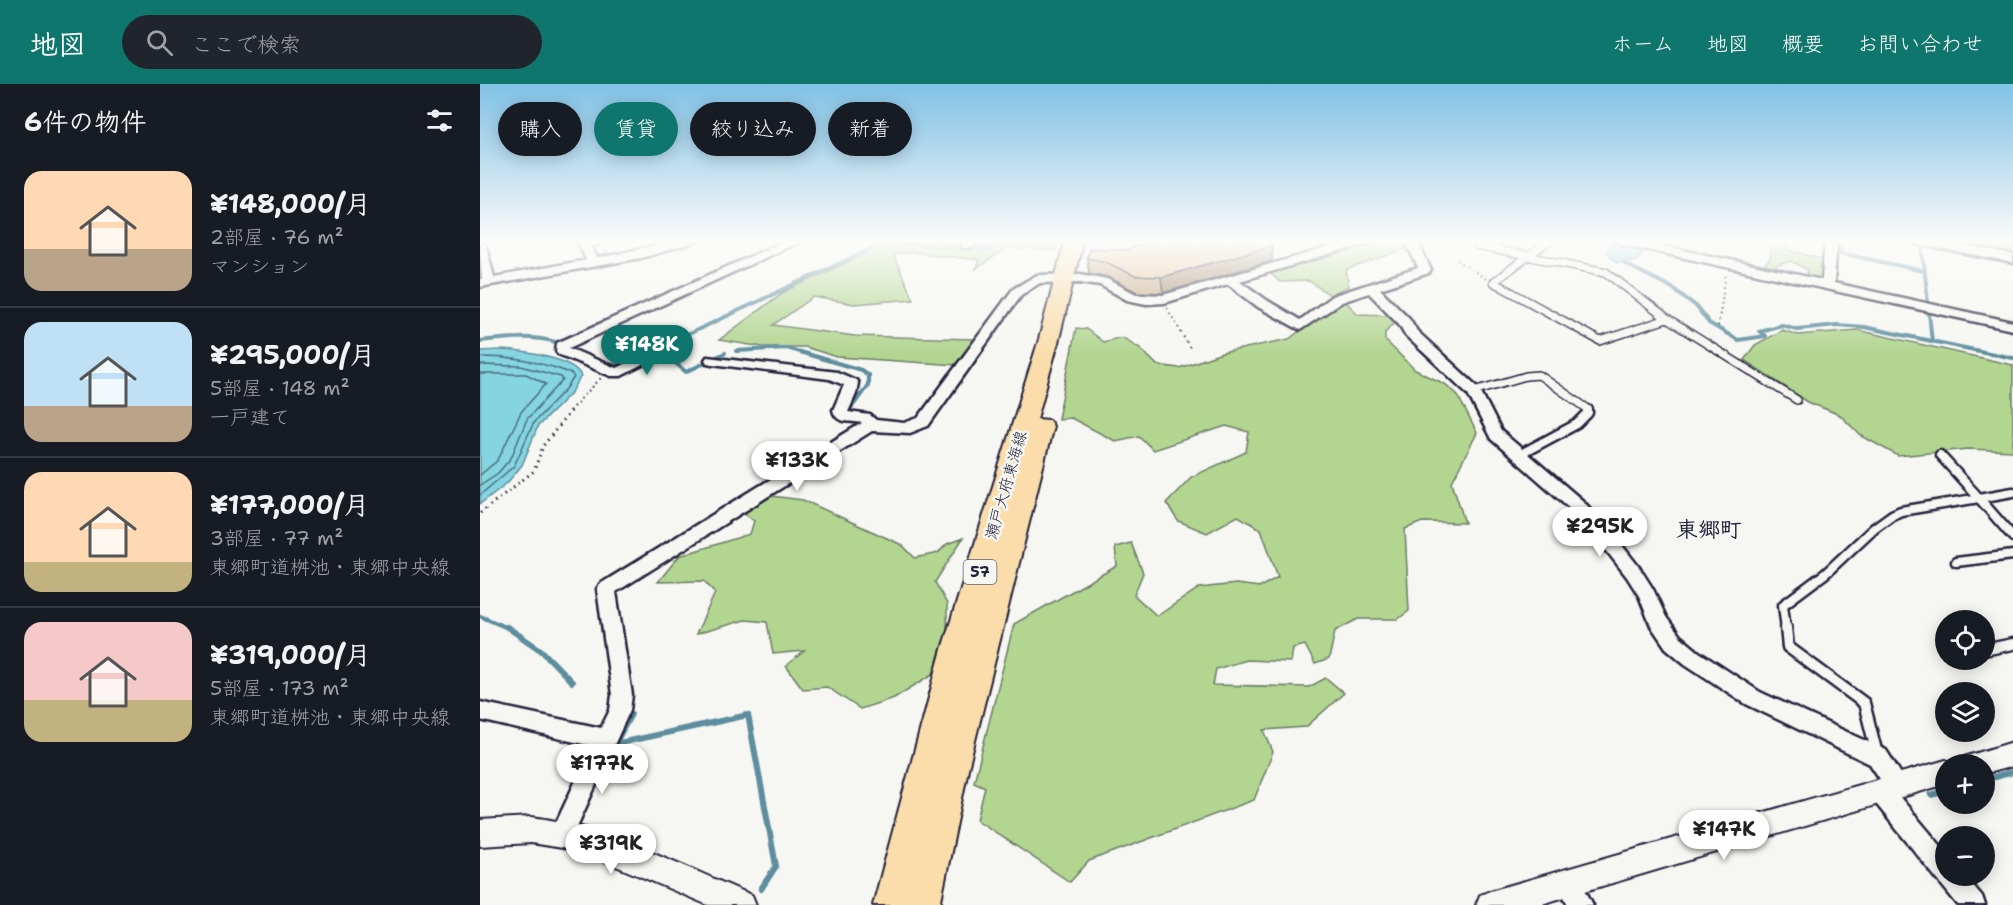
<!DOCTYPE html>
<html lang="ja">
<meta charset="utf-8">
<style>
:root{--surface:#171b24;--page:#20242c;--text:#f1f3f6;--muted:#9ea1a6;--line:#363941;--accent:#0f766e}
body{margin:0;font-family:"Shantell Sans","Klee One",sans-serif;background:var(--page);color:var(--text);height:100vh;display:flex;flex-direction:column;font-size:22px;white-space:nowrap}
*{box-sizing:border-box;margin:0}
p{font-size:20px;color:var(--muted)}
.icon{flex:none;width:33px;height:33px;fill:none;stroke:currentColor;stroke-width:2;stroke-linecap:round;stroke-linejoin:round}
.map{position:relative;flex:1;overflow:hidden}
.side{display:flex;flex-direction:column;background:var(--surface);width:480px}
.side>*{flex:none}
.guide{position:absolute;left:18px;top:18px;width:570px;height:54px;display:flex;gap:12px}
.controls{position:absolute;left:1455px;top:526px;display:grid;gap:12px}
.controls a{display:grid;place-items:center;width:60px;height:60px;border-radius:50%;background:var(--surface);box-shadow:0 3px 15px #0003;font-size:30px}
.price{position:absolute;translate:-50% -51px;padding:0 14px;border-radius:21px;background:#fff;color:#222;font-size:20px;line-height:39px;filter:drop-shadow(0 2px 3px #0008)}
.price::after{content:'';position:absolute;left:50%;top:36px;width:18px;height:14px;margin-left:-9px;background:inherit;clip-path:polygon(0 0,100% 0,50% 100%)}
.price.current{background:var(--accent);color:#fff}
ul{padding:0;list-style:none}
li{display:flex;align-items:center;gap:18px;height:150px;padding:0 24px}
li+li{border-top:2px solid var(--line)}
li span{display:grid;place-items:center;flex:none;width:168px;height:120px;border-radius:18px;color:#555}
li>.icon{margin-inline-start:auto}
span .icon{width:72px;height:72px;fill:#fffc;stroke-width:1}
li b{font-size:26px}
h2{display:flex;justify-content:space-between;align-items:center;height:72px;padding:0 24px;font-size:26px}
.pill{padding:0 21px;border-radius:27px;background:var(--surface);box-shadow:0 3px 15px #0003;font-size:21px;line-height:54px}
.pill.current{background:var(--accent);color:#fff}
header{display:flex;align-items:center;gap:36px;box-sizing:border-box;height:84px;padding:0 30px;background:var(--accent);color:#fff}
header strong{font-size:28px}
nav{display:flex;gap:33px;margin-inline-start:auto;font-size:21px}
.search{width:420px;height:54px;background:var(--page);display:flex;align-items:center;gap:15px;box-sizing:border-box;padding:0 21px;border-radius:33px;color:var(--muted);font-size:22px}
main{display:flex;flex:1;min-height:0}
.map>svg:first-child{display:block}
</style>
<header>
<strong>地図</strong>
<div class="search"><svg class="icon" aria-label="search" viewBox="0 0 24 24"><circle cx="10" cy="10" r="6"/><path d="M15 15l6 6"/></svg>ここで検索</div>
<nav><a>ホーム</a><a>地図</a><a>概要</a><a>お問い合わせ</a></nav>
</header>
<main>
<section class="side">
<h2>6件の物件<svg class="icon" aria-label="filters" viewBox="0 0 24 24"><path d="M4 7h16M4 17h16"/><circle cx="9" cy="7" r="2"/><circle cx="15" cy="17" r="2"/></svg></h2>
<ul>
<li><span style="background:linear-gradient(#ffd9b3 65%,#b9a48a 0)"><svg class="icon" aria-label="home" viewBox="0 0 24 24"><path d="M3 11l9-7 9 7M6 9v11h12V9"/></svg></span><div><b>¥148,000/月</b><p>2部屋 · 76 m²</p><p>マンション</p></div></li>
<li><span style="background:linear-gradient(#bfe0f5 70%,#b9a48a 0)"><svg class="icon" aria-label="home" viewBox="0 0 24 24"><path d="M3 11l9-7 9 7M6 9v11h12V9"/></svg></span><div><b>¥295,000/月</b><p>5部屋 · 148 m²</p><p>一戸建て</p></div></li>
<li><span style="background:linear-gradient(#ffd9b3 75%,#c2b280 0)"><svg class="icon" aria-label="home" viewBox="0 0 24 24"><path d="M3 11l9-7 9 7M6 9v11h12V9"/></svg></span><div><b>¥177,000/月</b><p>3部屋 · 77 m²</p><p>東郷町道桝池・東郷中央線</p></div></li>
<li><span style="background:linear-gradient(#f6c9c9 65%,#c2b280 0)"><svg class="icon" aria-label="home" viewBox="0 0 24 24"><path d="M3 11l9-7 9 7M6 9v11h12V9"/></svg></span><div><b>¥319,000/月</b><p>5部屋 · 173 m²</p><p>東郷町道桝池・東郷中央線</p></div></li>
</ul>
</section>
<div class="map">
<svg width="1533" height="821" viewBox="0 0 1533 821">
<rect width="100%" height="100%" fill="#f6f6f2"/>
<filter id="ink" filterUnits="userSpaceOnUse"><feTurbulence type="fractalNoise" baseFrequency=".0167" numOctaves="2"/><feDisplacementMap in="SourceGraphic" scale="12" xChannelSelector="R" yChannelSelector="G"/><feConvolveMatrix kernelMatrix="1 2 1 2 8 2 1 2 1" color-interpolation-filters="sRGB"/></filter>
<g filter="url(#ink)">
<g fill="#b2d590" stroke="#6a7c66" stroke-width="1.5">
<polygon points="566,156 580,156 575,167 527,164 496,185 499,176 430,168 413,171 433,215 374,220 334,213 293,241 375,252 494,255 477,281 357,273 325,263 283,263 239,256 302,209 407,159 509,167 520,158 562,163"/>
<polygon points="898,156 925,156 928,164 866,186 869,202 850,211 829,197 800,198 789,188"/>
<polygon points="1290,156 1330,156 1306,161 1312,167 1345,176 1343,197 1325,194 1328,186 1311,177 1298,181 1292,186 1281,185 1290,175"/>
<polygon points="1443,156 1533,156 1533,172"/>
<polygon points="865,217 878,230 910,231 914,239 905,248 905,256 935,286 965,300 977,310 997,349 972,398 985,439 942,438 925,445 929,527 918,535 878,535 855,547 849,575 835,580 825,561 813,564 811,578 766,576 736,585 733,601 829,603 846,594 864,609 826,643 784,646 793,668 774,716 609,777 590,798 497,736 505,703 494,698 534,540 637,482 635,463 651,459 663,489 654,511 677,532 719,504 756,500 780,503 798,493 781,445 758,432 727,449 698,437 686,419 711,393 766,368 769,348 746,342 673,366 659,352 635,357 591,334 578,335 596,244 606,245 623,258 642,253 660,264 677,281 699,284 742,269 809,255 853,222"/>
<polygon points="1302,246 1318,251 1377,246 1533,281 1533,367 1488,365 1418,372 1380,351 1360,331 1328,318 1264,276 1275,261"/>
<polygon points="291,412 323,416 422,461 435,474 458,469 467,460 483,454 455,498 467,520 467,546 453,590 414,614 380,625 347,603 323,605 306,582 324,567 293,570 287,538 265,536 216,550 235,509 224,497 178,498 199,472 270,450 274,437 263,428"/>
</g>
<g fill="#85d5e0" stroke="#5d8d9e" stroke-width="1.5">
<polygon points="1134,159 1163,168 1157,176 1137,179 1127,169 1129,162"/>
<path d="M20 266C39 267 93 273 101 292L92 308 58 342 42 381 27 399 0 420V267Z"/>
</g>
<g fill="none" stroke-linecap="round" stroke-linejoin="round">
<g stroke="#4a6a7d" stroke-width="1.5">
<path d="M0 273C32 273 60 277 90 289L94 293 86 305 54 338 34 382 0 411"/>
<polyline points="0,281 41,282 81,293 83,296 47,335 31,374 18,389 0,401"/>
<polyline points="0,290 46,290 66,300 41,328 18,376 0,391"/>
</g>
<g stroke="#5d8d9e" stroke-width="4">
<polyline points="525,156 565,162"/>
<polyline points="1334,156 1360,163 1360,169 1444,187"/>
<polyline points="1427,156 1442,161 1452,258"/>
<polyline points="403,160 453,159 510,165 519,156 524,156"/>
<polyline points="1145,180 1191,203 1216,222 1229,239 1258,256 1285,252 1279,247 1302,241 1317,245 1357,241 1384,243 1533,274"/>
<polyline points="198,255 409,156"/>
<path d="M0 257C25 254 54 251 79 259 100 266 122 285 145 280"/>
<polyline points="77,258 220,195"/>
<polyline points="180,266 206,288 245,269"/>
<polyline points="256,267 306,264 381,286 388,291 388,301 369,327"/>
</g>
<polyline stroke="#5d8d9e" stroke-width="4.5" points="0,532 30,545"/>
<g stroke="#5d8d9e" stroke-width="6">
<polyline points="27,543 62,567 92,598"/>
<polyline points="151,630 135,660 268,631 296,782 281,805"/>
<polyline points="1504,696 1533,688"/>
<polyline points="1451,711 1466,707"/>
</g>
<g stroke="#22223b" stroke-width="10">
<g id="service-far2">
<polyline points="1071,156 1013,198 1120,257 1187,235"/>
<polyline points="997,162 1126,188 1187,235 1317,316"/>
<polyline points="994,307 1046,292 1059,291 1108,325 1108,327"/>
</g>
</g>
<g stroke="#22223b" stroke-width="13">
<g id="service-far1">
<polyline points="1039,371 1097,340 1108,329 1108,326"/>
<polyline points="1460,371 1499,414 1533,408"/>
<polyline points="1476,478 1533,471"/>
<polyline points="1306,545 1303,521 1346,489 1394,444 1412,431 1421,427 1499,414 1533,453"/>
</g>
</g>
<g stroke="#22223b" stroke-width="15">
<g id="service">
<polyline points="1306,543 1308,563 1384,619 1397,670"/>
<polyline points="1504,566 1533,560"/>
</g>
</g>
<g stroke="#22223b" stroke-width="5">
<g id="minor">
<path d="M97 156H128L112 163 117 174C149 169 187 156 218 156L216 158 161 174 0 203V195H2L0 158 6 162 14 193 106 176Z"/>
<polygon points="307,156 323,156 89,264 136,284 197,254 202,253 209,257 141,292 131,292 78,270 76,267 77,259"/>
<polygon points="487,156 502,156 491,164 483,164 481,161"/>
<path d="M875 156H894L892 158 760 197 788 217 820 236 852 212 938 184 925 156H937L951 186 949 189 900 205 930 235 937 247 999 304 1021 347 1103 417 1134 451 1159 483 1173 505 1186 533 1200 552 1219 568 1280 608 1406 666 1428 701 1425 708 1418 711 1466 768V792H1485L1502 812 1505 821H1478L1393 716 1390 708 1393 700 1402 698 1390 680 1266 620 1205 580 1186 564 1171 542 1159 512 1147 493 1122 461 1091 425 1011 355 988 310 926 252 919 240 889 209 862 218 820 246 778 223 748 200 684 219 666 220 647 216 620 201 600 198 560 199 541 211 448 342 430 349 392 347 136 508 152 611 150 626 90 758 82 761 74 758 71 750 112 662 0 636V618L121 644 130 626 132 611 117 505 120 500 382 339C369 336 357 341 353 326L364 301 349 295 232 280 227 279 225 276 227 273 357 288 376 296 378 299 376 310 368 328 390 331 396 336 424 339 438 334 533 205 557 191 600 190 627 195 656 210 683 211Z"/>
<polygon points="1135,156 1157,156 1342,196 1345,156 1357,156 1354,199 1533,238 1533,246 1141,160"/>
<polygon points="1429,156 1453,156 1533,171 1533,179 1435,160"/>
<polygon points="1089,786 1097,790 1113,821 1088,821 1077,798 1081,790"/>
</g>
</g>
<g stroke="#22223b" stroke-width="4">
<g id="tertiary">
<polygon points="1533,658 1533,682 1504,690 1504,681 1480,681 1484,673"/>
<polygon points="1466,676 1476,681 1466,681 1466,700 1058,821 996,821 1000,811 1010,807"/>
<path d="M51 733C127 742 201 782 272 811L276 821H228L117 774 82 764 51 759 0 762V736Z"/>
</g>
</g>
<g stroke="#22223b" stroke-width="4">
<polygon id="primary" points="585,156 603,156 579,255 557,335 569,336 573,342 488,685 460,821 393,821 462,565 559,255"/>
</g>
<g stroke="#22223b" stroke-width="2" stroke-dasharray="1.5 4" stroke-linecap="butt">
<polyline points="977,176 1006,195"/>
<polyline points="687,224 710,264"/>
<polyline points="1238,242 1246,190"/>
<polyline points="89,327 121,294"/>
</g>
<polyline stroke="#22223b" stroke-width="3" stroke-dasharray="1.5 4.5" stroke-linecap="butt" points="0,429 54,387 63,362 91,326"/>
<use href="#service-far2" stroke="#f6f6f2" stroke-width="7"/>
<use href="#service-far1" stroke="#f6f6f2" stroke-width="8"/>
<use href="#service" stroke="#f6f6f2" stroke-width="10"/>
<use href="#minor" fill="#f6f6f2" fill-rule="evenodd"/>
<use href="#tertiary" fill="#f6f6f2" fill-rule="evenodd"/>
<use href="#primary" fill="#faddab" fill-rule="evenodd"/>
</g>
<polygon fill="#c3a780" stroke="#22223b" stroke-width="1.5" points="792,162 792,177 683,209 657,208 628,193 609,189 607,174 648,166"/>
<polygon fill="#9f8868" stroke="#22223b" stroke-width="1.5" points="792,162 792,177 683,209 681,193"/>
<polygon fill="#e3c295" stroke="#22223b" stroke-width="1.5" points="669,156 785,156 792,162 681,193 655,192 626,178 607,174 609,164 648,166"/>
</g>
<linearGradient id="sky" x2="0" y2="1"><stop stop-color="#80c1e5"/><stop offset="0.58" stop-color="#fbfbf9"/><stop offset="1" stop-color="#fbfbf9" stop-opacity="0"/></linearGradient>
<rect width="1533" height="271" fill="url(#sky)"/>
<g text-anchor="middle" dominant-baseline="central" stroke-width="5" stroke-linejoin="round" paint-order="stroke">
<rect fill="#f6f6f2" stroke="#626272" stroke-width="1.5" x="483.5" y="476" width="33" height="24" rx="4.5"/>
<g font-size="15" font-weight="bold" fill="#22223b">
<text x="500" y="488">57</text>
</g>
<g font-size="16" fill="#22223b" stroke="#f6f6f2">
<text transform="translate(526 401) rotate(-74)">瀬戸大府東海線</text>
</g>
<g font-size="22" font-weight="bold" fill="#22223b" stroke="#f6f6f2">
<text x="1229" y="445">東郷町</text>
</g>
</g>
</svg>
<div class="controls">
<a><svg class="icon" aria-label="locate" viewBox="0 0 24 24"><circle cx="12" cy="12" r="6"/><path d="M12 2v4M12 18v4M2 12h4M18 12h4"/></svg></a>
<a><svg class="icon" aria-label="layers" viewBox="0 0 24 24"><path d="M12 4l9 5-9 5-9-5zM3 14l9 5 9-5"/></svg></a>
<a>+</a>
<a>−</a>
</div>
<b class="price current" style="left:167px;top:292px">¥148K</b>
<b class="price" style="left:317px;top:408px">¥133K</b>
<b class="price" style="left:1120px;top:474px">¥295K</b>
<b class="price" style="left:122px;top:711px">¥177K</b>
<b class="price" style="left:1244px;top:777px">¥147K</b>
<b class="price" style="left:131px;top:791px">¥319K</b>
<div class="guide">
<a class="pill">購入</a>
<a class="pill current">賃貸</a>
<a class="pill">絞り込み</a>
<a class="pill">新着</a>
</div>
</div>
</main>
